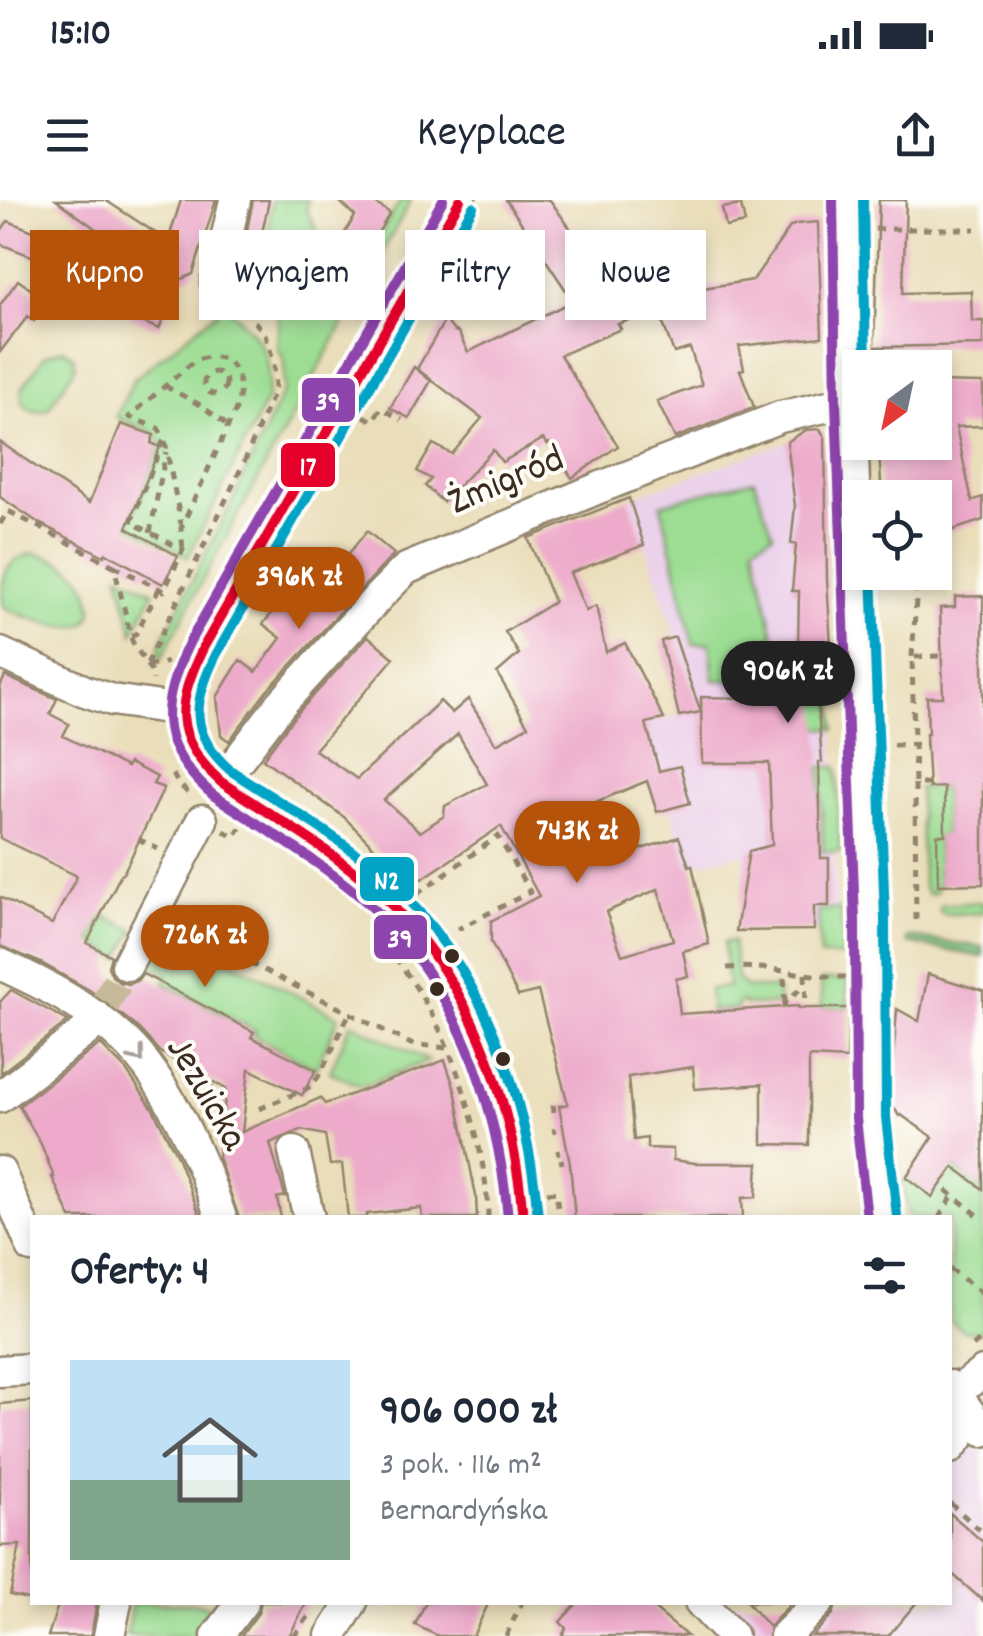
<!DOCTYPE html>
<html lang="pl">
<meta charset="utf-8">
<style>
:root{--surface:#fff;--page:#f2f2f3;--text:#1f2937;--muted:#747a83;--accent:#b45309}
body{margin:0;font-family:Dekko,sans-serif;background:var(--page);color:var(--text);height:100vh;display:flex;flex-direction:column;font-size:38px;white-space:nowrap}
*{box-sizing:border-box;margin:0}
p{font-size:32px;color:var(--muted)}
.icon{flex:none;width:55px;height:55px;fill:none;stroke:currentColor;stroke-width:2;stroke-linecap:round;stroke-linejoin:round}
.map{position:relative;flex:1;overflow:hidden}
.panel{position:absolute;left:30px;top:1015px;width:922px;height:390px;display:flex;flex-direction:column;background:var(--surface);border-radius:0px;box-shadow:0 5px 15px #0003}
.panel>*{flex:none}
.top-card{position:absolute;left:30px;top:30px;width:925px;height:90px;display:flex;gap:20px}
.needle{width:65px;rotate:213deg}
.fabs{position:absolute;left:842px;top:150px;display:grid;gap:20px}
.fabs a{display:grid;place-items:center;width:110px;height:110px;border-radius:0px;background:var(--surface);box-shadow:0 5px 15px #0003;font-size:50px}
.price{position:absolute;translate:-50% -85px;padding:0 22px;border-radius:35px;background:var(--accent);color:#fff;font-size:32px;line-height:65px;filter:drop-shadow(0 2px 5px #0008)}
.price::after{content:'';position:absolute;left:50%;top:60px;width:30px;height:22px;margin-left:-15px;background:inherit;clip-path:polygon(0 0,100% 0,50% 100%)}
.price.on{background:#222;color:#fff}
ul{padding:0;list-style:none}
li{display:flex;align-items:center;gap:30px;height:250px;padding:0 40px}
li span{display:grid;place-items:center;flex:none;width:280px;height:200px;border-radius:0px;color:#555}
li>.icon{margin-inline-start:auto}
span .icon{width:120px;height:120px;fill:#fffc;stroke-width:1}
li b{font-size:42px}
h2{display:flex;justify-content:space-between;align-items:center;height:120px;padding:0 40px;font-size:42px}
.chip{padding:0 35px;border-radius:0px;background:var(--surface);box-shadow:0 5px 15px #0003;font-size:35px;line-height:90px}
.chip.on{background:var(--accent);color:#fff}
.status{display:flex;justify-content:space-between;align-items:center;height:70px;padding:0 50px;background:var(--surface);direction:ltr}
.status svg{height:28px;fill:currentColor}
header{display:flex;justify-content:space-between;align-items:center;height:130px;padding:0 40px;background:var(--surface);font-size:45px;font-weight:600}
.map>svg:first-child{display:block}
</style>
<div class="status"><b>15:10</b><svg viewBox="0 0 49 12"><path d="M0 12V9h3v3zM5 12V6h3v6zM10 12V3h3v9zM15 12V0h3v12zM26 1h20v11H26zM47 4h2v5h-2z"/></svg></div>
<header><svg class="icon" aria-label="menu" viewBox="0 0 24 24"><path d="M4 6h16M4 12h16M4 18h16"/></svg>Keyplace<svg class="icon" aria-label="share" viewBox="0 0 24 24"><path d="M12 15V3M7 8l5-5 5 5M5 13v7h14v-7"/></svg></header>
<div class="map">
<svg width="983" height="1436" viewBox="0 0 983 1436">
<rect width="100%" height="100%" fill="#fdfcf7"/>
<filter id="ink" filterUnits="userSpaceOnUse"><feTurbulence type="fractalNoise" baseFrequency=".01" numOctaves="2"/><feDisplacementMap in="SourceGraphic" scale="20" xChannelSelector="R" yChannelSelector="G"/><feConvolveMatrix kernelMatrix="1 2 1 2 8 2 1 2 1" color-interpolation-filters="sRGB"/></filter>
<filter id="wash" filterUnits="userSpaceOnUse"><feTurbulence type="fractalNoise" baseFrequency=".0048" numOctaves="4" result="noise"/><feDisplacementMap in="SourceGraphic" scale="40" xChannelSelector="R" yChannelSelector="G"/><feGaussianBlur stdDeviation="2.25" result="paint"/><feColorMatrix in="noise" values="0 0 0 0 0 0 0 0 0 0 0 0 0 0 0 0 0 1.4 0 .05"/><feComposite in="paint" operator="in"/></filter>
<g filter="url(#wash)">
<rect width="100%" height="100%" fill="#eadeba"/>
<g fill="#ecd1ea">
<polygon points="787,242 795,306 791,344 795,358 792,390 799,391 798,445 789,444 781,493 834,497 836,724 814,730 736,731 743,689 744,653 689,666 675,625 646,523 701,511 629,298"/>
<polygon points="950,1206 965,1229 983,1249 983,1436 756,1436 724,1403 950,1402"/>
</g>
<g fill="#9cdd93" stroke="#6c8458" stroke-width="2.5">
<polygon points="272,0 308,0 306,9 319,35 297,79 339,103 401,0 411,0 200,385 161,459 159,447 234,298 284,189 284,161 277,146 279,123 275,106 295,71 267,44"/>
<path d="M226 105C259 139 273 148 267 199L188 357 129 325 161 244 155 233 116 217 134 179Z"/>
<path d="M63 149 74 157 75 166 73 171 48 209C31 216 17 205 23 187L45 155Z"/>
<polygon points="754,280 773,334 754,345 774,436 752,445 752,481 714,480 710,443 693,444 661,304"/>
<path d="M35 353C63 361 85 371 91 402 93 410 92 418 85 423 71 435 17 415 3 406 0 377 5 359 35 353Z"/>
<polygon points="119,374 154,392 133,433"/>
<polygon points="816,496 834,497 835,529 816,528"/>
<polygon points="821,567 837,567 840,652 823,652"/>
<polygon points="944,587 945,635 937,636 938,685 935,693 928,694 923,686 919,588"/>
<polygon points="983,702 983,713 944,714 939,710 941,705"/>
<polygon points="841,709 843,756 820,756 818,710"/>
<polygon points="104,716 135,730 120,759 91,741"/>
<polygon points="164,727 339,817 316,868 254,836 256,831 164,783 168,775 145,762"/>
<polygon points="733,741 737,779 747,788 777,788 779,804 744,805 743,802 738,802 737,809 711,811 709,789 728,787 724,742"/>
<polygon points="847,779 848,808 822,808 821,780"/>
<polygon points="351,823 428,861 361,886 330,872"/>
<polygon points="953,967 983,989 983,1129 980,1133 963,1131 950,1120 950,1018 908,1017 902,979 910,980 929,993"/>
<polygon points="132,1403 191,1403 228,1410 210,1436 126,1436"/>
</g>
<polygon fill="#7dbc7d" stroke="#5c734e" stroke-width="2.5" points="908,737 983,747 983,757 907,743"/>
<g id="blocks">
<g fill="#edaaca" fill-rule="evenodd">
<polygon points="56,0 105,0 168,41 181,0 216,0 193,74 172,84"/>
<polygon points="253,0 269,0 262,33 247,30"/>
<polygon points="338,0 370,0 390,13 338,100 314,85 355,16"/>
<polygon points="506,0 550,0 609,83 686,57 697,89 753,80 790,27 796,24 818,22 822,137 739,146 744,169 740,170 754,207 675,238 657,201 702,185 690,148 674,153 658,110 618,124 621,129 560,155 618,246 572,278 549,243 547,244 543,239 502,262 493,250 443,302 425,286 431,279 417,271 433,244 452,254 482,218 417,169 445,120 454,131 458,132 468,152 573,101"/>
<polygon points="879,0 906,0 903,93 971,91 972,121 983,121 983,145 874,147"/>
<polygon points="741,5 745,23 726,27 722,8"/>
<polygon points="8,21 66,44 57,66 0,44 0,32"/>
<polygon points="256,50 291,70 272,103 237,83"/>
<polygon points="101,58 176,88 159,129 85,98"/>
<polygon points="18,80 48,102 34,121 28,116 0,152 0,105"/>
<polygon points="414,167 431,181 409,218 390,208"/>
<polygon points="935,182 983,183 983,226 956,227 972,301 983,297 983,320 935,336 935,298 882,298 879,252 885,251 885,242 935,242"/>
<polygon points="121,224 154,235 151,243 160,247 127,328 178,356 163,384 106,353 104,356 39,323 0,297 0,242 89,303"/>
<polygon points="820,229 825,237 827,379 834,497 817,496 822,562 819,562 821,658 829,658 829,706 814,706 814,730 736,731 749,651 772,645 769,563 702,563 701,497 744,498 744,495 769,496 770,492 781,493 790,444 798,445 799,391 792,391 796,344 791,344 795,306 787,242 806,230"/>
<path d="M629 298 644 345 570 373 586 411 596 406 606 452 625 443 664 519 646 523 659 571 680 566 690 603 657 612 647 581 554 619 582 667 604 653 607 660 679 637 689 666 692 665 709 744 683 751 688 776 676 779 680 814 798 806V808H848L847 859 809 857V945L762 944V884L695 889 693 867 628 877 634 940 647 938V948L673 949V960L695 963H758L756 997 742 998 743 1018H575L570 964 559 906 568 904 538 791 518 796 491 742V721L539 696 501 626 422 679 403 677 344 617 263 559 294 517 368 436 394 458 315 550 357 579 440 501 452 513 468 499 496 544 528 526 497 473 519 454 505 432 554 402 528 338ZM458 534 487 584 445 606 444 616 420 632 384 600ZM658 689 673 740 622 755 606 712Z"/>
<polygon points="367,331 394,354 266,492 229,541 221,535 217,497 240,460 256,472 281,438 263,424 280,403 297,417"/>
<polygon points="983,396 983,684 938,685 937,635 945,635 944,587 929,588 926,534 928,534 927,497 943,497 940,408 955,407 955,397"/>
<polygon points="675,437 690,482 701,512 679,516 661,441"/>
<polygon points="5,476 57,499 50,514 69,524 63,536 127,567 129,563 157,577 153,584 164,588 123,674 121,674 87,743 111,756 108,767 112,776 119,782 129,784 138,780 143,774 254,832 251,837 316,870 302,895 249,869 242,932 320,898 325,904 445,860 455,890 476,996 477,1018 422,1018 421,1008 367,1014 367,1018 348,1018 342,964 330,965 325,935 301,930 270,943 285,996 277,998 281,1018 239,1018 218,957 226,889 160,852 137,827 91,791 41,763 0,746 0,697 52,724 77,676 0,638 0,487"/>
<polygon points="928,774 983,791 983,989 954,967 932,997 906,977 933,937 901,915 899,916 890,901 897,809 919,821"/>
<polygon points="11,790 68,821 1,873 0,802"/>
<polygon points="100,844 126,870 153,909 177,956 201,1018 71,1018 52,977 54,977 41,944 19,906"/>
<polygon points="32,1201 32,1400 10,1395 20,1345 0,1346 0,1204"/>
<polygon points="950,1313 983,1342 983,1401 950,1372"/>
<polygon points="59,1402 97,1402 91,1436 48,1436"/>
<polygon points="261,1402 307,1402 289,1436 241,1436 258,1413"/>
<polygon points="426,1402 489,1402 473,1436 438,1436 415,1425"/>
<polygon points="578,1402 646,1402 687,1436 562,1436 566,1428 560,1422"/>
<polygon points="747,1402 792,1402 769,1427"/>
<polygon points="837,1402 917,1402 888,1436 812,1436 833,1414"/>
</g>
</g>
</g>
<g filter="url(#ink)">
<use href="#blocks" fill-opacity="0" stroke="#92846c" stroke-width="2.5"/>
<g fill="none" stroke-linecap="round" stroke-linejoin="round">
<polyline stroke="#c7ba9b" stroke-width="30" stroke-dasharray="30 15" stroke-linecap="butt" points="102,809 127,765"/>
<g stroke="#92846c" stroke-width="35">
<g id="minor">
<path d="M460 0 203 448C176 498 170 544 221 582 277 620 347 659 394 707 412 725 426 746 440 767 491 843 518 927 523 1018"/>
<polyline points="848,0 851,201 870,720 871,918 882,1018"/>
<polyline points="216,83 235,0"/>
<polyline points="0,453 85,491 112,500 181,510"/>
<polyline points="221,582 280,505 379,396 406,369 601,287 780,217 851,201"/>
<path d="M0 764C44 784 89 807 125 841 167 880 204 964 221 1018"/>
<polyline points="127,765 202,620"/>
<polyline points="0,897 87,830 97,817"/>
<polyline points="294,952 309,1018"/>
<polyline points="0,972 32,1047"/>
<polyline points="0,1171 32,1169"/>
<polyline points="950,1186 983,1231"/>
<polyline points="955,1193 983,1172"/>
<polyline points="950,1248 959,1237"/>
<polyline points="700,1402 732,1436"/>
<polyline points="109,1436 116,1402"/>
<polyline points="217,1436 243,1402"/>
<polyline points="331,1436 352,1402"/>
<polyline points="785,1436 819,1402"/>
</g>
</g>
<g stroke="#92846c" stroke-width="5" stroke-dasharray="8 8" stroke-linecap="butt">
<polyline points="875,29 975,29"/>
<circle cx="215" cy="183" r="11"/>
<polyline points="165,186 202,206 228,226"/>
<polyline points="364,216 373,221 381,208 402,220"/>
<polyline points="165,241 181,324"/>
<polyline points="0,324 8,311 114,366 132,441 153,475 153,480"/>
<polyline points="150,333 166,252"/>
<path d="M114 366 164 391 183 350 131 322 164 239 158 228 129 217 194 161C231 146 246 175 237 207L181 328 183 350"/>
<polyline points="131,436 135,435 159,389"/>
<polyline points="912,457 918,372"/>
<polyline points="147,464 245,260 275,189 274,162 265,134 234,97"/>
<polyline points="147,464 158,465 167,462"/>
<polyline points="893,545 927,544"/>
<polyline points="173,574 177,582 191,596"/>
<polyline points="915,584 916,722"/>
<polyline points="929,584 915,584 912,457 941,456"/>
<polyline points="224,631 234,637 240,628"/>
<polyline points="138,639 158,649"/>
<polyline points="417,694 498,636 530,692 458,729"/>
<polyline points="178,727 411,844 447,848"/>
<path d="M377 731C395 757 414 782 429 809 459 862 488 957 488 1018"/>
<path d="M727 768C767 764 806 778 846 777"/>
<polyline points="805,774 806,808"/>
<polyline points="785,802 784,775 788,773"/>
<polyline points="784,807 785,802 805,785"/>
<polyline points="199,901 208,894 212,885"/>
<polyline points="553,905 554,912"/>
<polyline points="259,909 311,887 322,871 349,814"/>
<polyline points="552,931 557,930"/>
<polyline points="556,953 560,952"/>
<polyline points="561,959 562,964"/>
<polyline points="946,990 983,1019"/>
<polyline points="547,993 556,992 559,1018"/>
<polyline points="939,1018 953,995"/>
<polyline points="950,1069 983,1094"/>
<polyline points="973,1146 983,1137"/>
<polyline points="950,1303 983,1333"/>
<polyline points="294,1436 309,1416"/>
<polyline points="506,1436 522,1402"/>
</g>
<use href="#minor" stroke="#fff" stroke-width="30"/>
<g stroke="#fdfcf7" stroke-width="18">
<path id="bus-1" d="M460 0 203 448C176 504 172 538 221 582 274 617 330 649 377 691 469 774 513 898 523 1018"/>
</g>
<g stroke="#fdfcf7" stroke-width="18">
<g id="bus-2">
<path d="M443 0 190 441C159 504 156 546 213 595 263 628 317 659 363 699 454 777 498 901 508 1018"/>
<polyline points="833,0 836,202 855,720 856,918 867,1018"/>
</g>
</g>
<g stroke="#fdfcf7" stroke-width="18">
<g id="bus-3">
<polyline points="863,0 866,168"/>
<path d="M473 7 216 455C193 502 188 533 230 570 283 605 340 637 388 680 482 766 527 893 538 1017"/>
<polyline points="872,372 885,719 886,917 897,1016"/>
</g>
</g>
<use href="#bus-1" stroke="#e4002b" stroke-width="10"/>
<use href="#bus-2" stroke="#8e44ad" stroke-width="10"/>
<use href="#bus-3" stroke="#03a3c5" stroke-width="10"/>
</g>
<defs><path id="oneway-chevron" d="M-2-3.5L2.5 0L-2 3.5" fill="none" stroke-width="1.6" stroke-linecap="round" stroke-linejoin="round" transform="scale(2.5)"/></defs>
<use stroke="#a79f9a" href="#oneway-chevron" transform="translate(138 856) rotate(51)"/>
</g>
<g fill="#3b2a1e" stroke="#fdfcf7" stroke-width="4">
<circle cx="452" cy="756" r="9"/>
<circle cx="437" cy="789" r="9"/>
<circle cx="503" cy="859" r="9"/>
</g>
<g text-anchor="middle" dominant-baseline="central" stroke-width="8" stroke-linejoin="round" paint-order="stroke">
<g font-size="40" fill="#3b2a1e" stroke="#fdfcf7">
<text transform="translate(507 283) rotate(-23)">Żmigród</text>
<text transform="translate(204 895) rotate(60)">Jezuicka</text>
</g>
</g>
<g stroke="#fdfcf7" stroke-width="4">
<rect x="300" y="176" width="57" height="48" rx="10" fill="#8e44ad"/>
<rect x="279" y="241" width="58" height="48" rx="10" fill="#e4002b"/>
<rect x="358" y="655" width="58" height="48" rx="10" fill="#03a3c5"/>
<rect x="372" y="713" width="57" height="48" rx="10" fill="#8e44ad"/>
</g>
<g font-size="28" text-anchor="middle" font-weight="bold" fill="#fff">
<text x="328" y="210">39</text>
<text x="308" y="275">17</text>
<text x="387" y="689">N2</text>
<text x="400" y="747">39</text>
</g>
</svg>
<div class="fabs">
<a><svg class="needle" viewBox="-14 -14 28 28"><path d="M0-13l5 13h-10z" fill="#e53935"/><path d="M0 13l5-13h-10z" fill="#747a83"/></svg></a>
<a><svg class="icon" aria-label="locate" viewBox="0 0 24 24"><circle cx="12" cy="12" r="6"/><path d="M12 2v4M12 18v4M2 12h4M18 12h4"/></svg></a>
</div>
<b class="price" style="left:299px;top:432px">396K zł</b>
<b class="price on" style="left:788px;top:526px">906K zł</b>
<b class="price" style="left:577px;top:686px">743K zł</b>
<b class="price" style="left:205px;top:790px">726K zł</b>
<div class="top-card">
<a class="chip on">Kupno</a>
<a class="chip">Wynajem</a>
<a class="chip">Filtry</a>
<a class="chip">Nowe</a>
</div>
<section class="panel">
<h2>Oferty: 4<svg class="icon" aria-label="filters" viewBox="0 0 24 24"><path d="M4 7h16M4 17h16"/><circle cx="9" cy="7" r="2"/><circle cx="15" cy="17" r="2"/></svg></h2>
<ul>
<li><span style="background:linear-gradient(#bfe0f5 60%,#7fa58c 0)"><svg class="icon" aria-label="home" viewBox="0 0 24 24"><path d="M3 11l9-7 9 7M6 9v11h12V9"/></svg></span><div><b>906 000 zł</b><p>3 pok. · 116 m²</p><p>Bernardyńska</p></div></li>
</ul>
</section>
</div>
